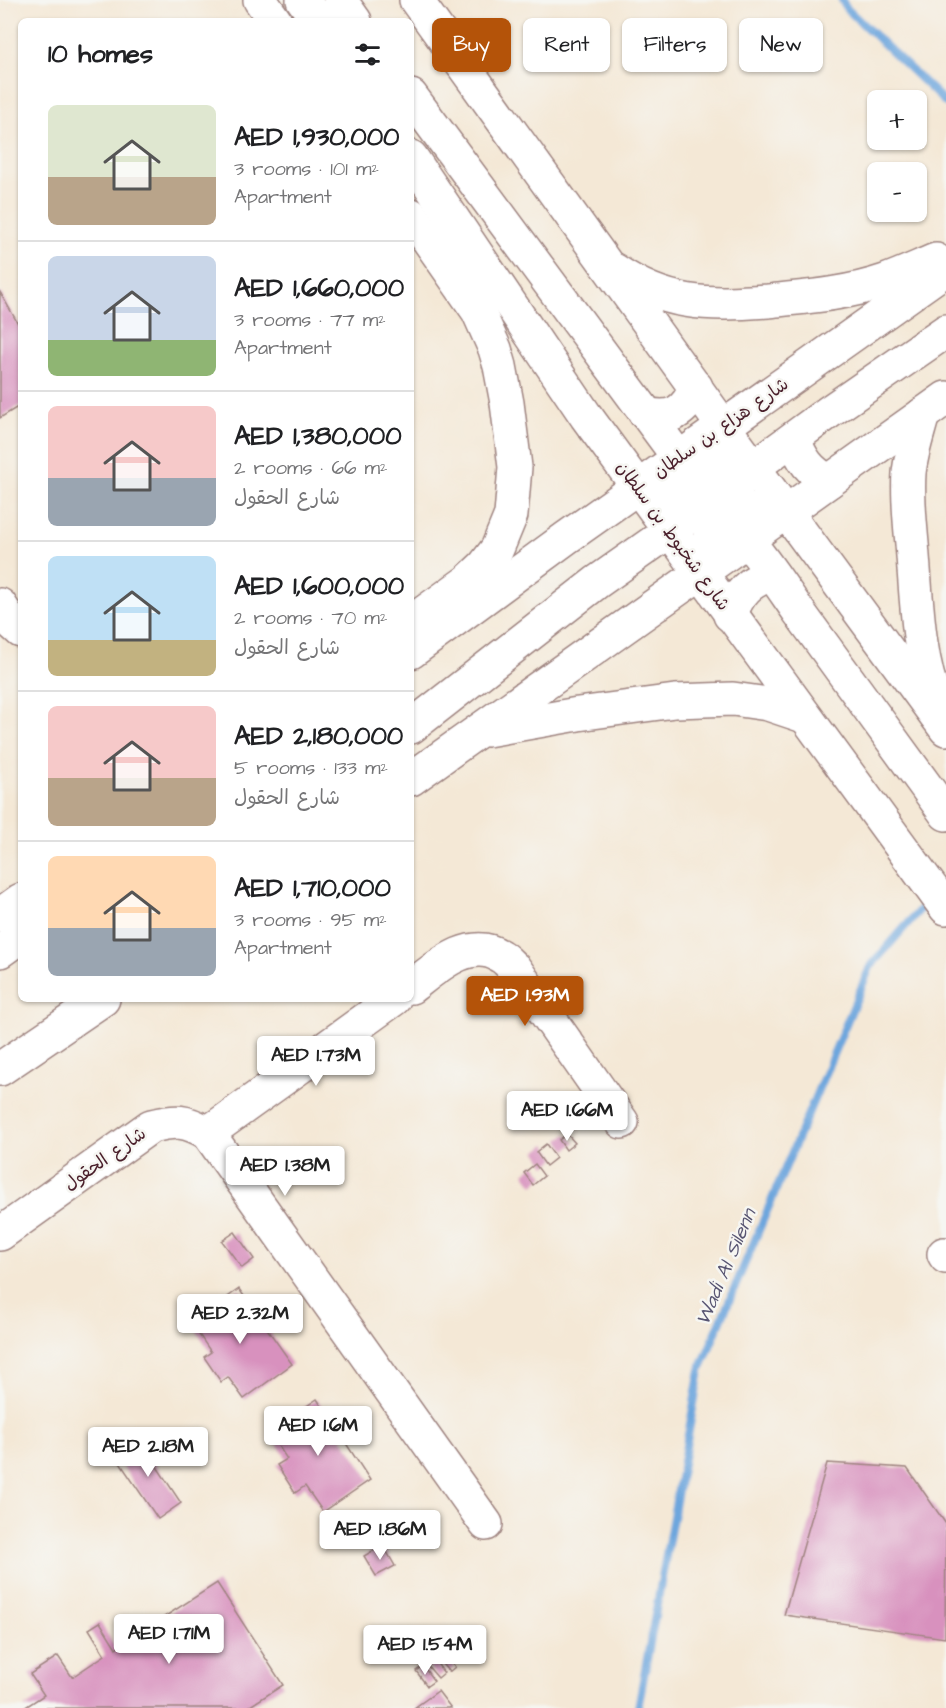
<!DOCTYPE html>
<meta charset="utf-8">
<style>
:root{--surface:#fff;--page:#f6f6f6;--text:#202124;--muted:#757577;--line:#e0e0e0;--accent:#b45309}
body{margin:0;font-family:"Architects Daughter","Playpen Sans Arabic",sans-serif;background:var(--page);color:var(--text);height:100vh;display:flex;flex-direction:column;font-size:22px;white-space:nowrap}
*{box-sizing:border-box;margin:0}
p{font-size:20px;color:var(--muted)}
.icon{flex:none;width:33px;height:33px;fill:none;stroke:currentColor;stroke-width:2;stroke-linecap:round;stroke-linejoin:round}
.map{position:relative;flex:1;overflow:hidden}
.panel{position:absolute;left:18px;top:18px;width:396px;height:984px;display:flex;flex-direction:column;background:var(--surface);border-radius:9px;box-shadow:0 2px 4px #0004}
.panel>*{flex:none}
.hud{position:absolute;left:432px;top:18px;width:423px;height:54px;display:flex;gap:12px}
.tools{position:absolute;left:867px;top:90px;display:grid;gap:12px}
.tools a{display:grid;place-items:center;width:60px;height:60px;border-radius:9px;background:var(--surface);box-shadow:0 2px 4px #0004;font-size:30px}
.price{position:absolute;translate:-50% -51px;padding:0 14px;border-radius:6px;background:#fff;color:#222;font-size:20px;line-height:39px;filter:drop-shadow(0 2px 3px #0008)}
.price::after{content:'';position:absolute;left:50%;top:36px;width:18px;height:14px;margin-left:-9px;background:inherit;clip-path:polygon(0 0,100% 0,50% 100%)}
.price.on{background:var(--accent);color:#fff}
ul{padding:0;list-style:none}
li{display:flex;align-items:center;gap:18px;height:150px;padding:0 30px}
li+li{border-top:2px solid var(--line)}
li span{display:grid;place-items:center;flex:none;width:168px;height:120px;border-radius:9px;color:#555}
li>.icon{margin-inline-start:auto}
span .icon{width:72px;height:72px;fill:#fffc;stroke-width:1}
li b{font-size:26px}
h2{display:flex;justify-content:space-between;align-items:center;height:72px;padding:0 30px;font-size:26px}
.chip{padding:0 21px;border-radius:9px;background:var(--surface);box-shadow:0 2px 4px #0004;font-size:21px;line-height:54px}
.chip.on{background:var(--accent);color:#fff}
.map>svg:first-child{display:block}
</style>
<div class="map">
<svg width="946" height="1708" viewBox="0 0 946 1708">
<rect width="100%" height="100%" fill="#f6f6f2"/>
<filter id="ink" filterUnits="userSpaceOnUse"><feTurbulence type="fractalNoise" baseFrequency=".0167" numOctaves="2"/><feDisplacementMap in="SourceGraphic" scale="12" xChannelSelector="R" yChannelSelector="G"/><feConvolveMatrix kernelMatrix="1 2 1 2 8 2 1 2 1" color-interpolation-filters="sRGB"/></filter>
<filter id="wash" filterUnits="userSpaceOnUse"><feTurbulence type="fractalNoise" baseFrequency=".008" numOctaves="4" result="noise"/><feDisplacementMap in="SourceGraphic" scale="24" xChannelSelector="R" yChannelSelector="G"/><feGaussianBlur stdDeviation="1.35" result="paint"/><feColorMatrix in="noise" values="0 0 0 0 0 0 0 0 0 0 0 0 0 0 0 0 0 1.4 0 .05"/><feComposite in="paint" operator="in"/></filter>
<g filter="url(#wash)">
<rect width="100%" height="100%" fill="#f4e8d6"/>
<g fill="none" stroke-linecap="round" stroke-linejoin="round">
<g stroke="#6da6dd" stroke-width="8">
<polyline points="842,0 846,8 946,103"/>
<polyline points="638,1708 700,1370 870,967 930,898"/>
</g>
</g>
<g id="blocks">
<g fill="#d891be">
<polygon points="0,292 21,329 21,405 0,418"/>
<polygon points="567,1134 575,1143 566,1150 559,1140"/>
<polygon points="546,1144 556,1158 546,1166 536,1152"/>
<polygon points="535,1164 544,1176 533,1185 524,1173"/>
<polygon points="235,1232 254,1259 242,1268 222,1241"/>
<polygon points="239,1289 292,1364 244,1399 228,1377 221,1382 204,1357 211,1352 191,1323"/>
<polygon points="317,1399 370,1480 323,1512 305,1486 295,1493 277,1465 287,1459 269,1432"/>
<polygon points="138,1438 181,1503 158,1519 114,1454"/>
<polygon points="827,1463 907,1468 946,1524 945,1638 784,1615"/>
<polygon points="383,1545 395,1566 376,1576 364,1556"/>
<polygon points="217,1583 283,1685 247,1708 24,1708 44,1695 30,1674 58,1656 72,1677 105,1655 89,1629 100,1622 116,1648"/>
<polygon points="443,1652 455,1667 449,1672 437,1658"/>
<polygon points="433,1658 444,1673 438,1678 426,1664"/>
<polygon points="423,1666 434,1681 427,1686 416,1671"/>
<polygon points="438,1691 451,1708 414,1708"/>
</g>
</g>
</g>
<g filter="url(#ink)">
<use href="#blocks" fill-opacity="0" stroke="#9f8480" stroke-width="1.5"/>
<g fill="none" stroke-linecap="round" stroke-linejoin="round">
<g stroke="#9f8480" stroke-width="36">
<g id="minor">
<polyline points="0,605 11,622 21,631"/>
<path d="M411 987C435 969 469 936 500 956 506 959 510 965 515 969L622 1122"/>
<polyline points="208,1133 394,999"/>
<path d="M0 1234 151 1126C177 1120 185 1120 208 1133L486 1524"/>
<polyline points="944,1254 946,1257"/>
</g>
</g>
<g stroke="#9f8480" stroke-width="36">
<g id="major">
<polyline points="260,0 275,21"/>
<polyline points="303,0 318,21"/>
<polyline points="340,0 355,21"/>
<polyline points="416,0 723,426 946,729"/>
<path d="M411 96 696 481C721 506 752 515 786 512"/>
<polyline points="411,157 586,416 946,908"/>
<polyline points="411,215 478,311 495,349 500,366 507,403 515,467 511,515 497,549 484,566 468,581 411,622"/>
<path d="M614 270C667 306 707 305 768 301 807 297 847 294 885 281 902 275 919 267 936 260"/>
<path d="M645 413C671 422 686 411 696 387"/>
<path d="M923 414C918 433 911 453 909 473 907 501 911 529 913 556 917 605 918 656 936 703"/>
<path d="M794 438C800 458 810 472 829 481"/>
<path d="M638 487C667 490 694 497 719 514 748 534 778 582 799 612 848 679 897 747 946 814"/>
<path d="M700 573C708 532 724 496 754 467L829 412 946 331"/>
<path d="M730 615C739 593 750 579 773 575"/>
<polyline points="411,652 566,538 946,269"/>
<path d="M411 727 597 582 681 523C709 498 722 464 723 426"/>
<polyline points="487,730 578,714 675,701 733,699 768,704 804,716"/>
<polyline points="411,779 946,398"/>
<polyline points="0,915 21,900"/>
<polyline points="0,951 21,936"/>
<polyline points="0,1069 103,999"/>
</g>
</g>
<use href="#minor" stroke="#fff" stroke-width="33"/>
<use href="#major" stroke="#fff" stroke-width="33"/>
</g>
</g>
<g text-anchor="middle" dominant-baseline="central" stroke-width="5" stroke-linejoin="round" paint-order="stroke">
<g font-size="18" fill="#4a1f2b" stroke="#f6f6f2">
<text transform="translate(721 428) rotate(-35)">شارع هزاع بن سلطان</text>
<text transform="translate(673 536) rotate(54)">شارع شخبوط بن سلطان</text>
<text transform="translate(105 1159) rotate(-35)">شارع الحقول</text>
</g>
<g font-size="20" font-style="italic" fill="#585572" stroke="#f6f6f2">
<text transform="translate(726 1267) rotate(-67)">Wadi Al Silenn</text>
</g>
</g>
</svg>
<div class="tools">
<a>+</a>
<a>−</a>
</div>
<b class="price on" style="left:525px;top:1027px">AED 1.93M</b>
<b class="price" style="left:316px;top:1087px">AED 1.73M</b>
<b class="price" style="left:567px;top:1142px">AED 1.66M</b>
<b class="price" style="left:285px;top:1197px">AED 1.38M</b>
<b class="price" style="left:240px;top:1345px">AED 2.32M</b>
<b class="price" style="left:318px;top:1457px">AED 1.6M</b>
<b class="price" style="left:148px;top:1478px">AED 2.18M</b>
<b class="price" style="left:380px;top:1561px">AED 1.86M</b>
<b class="price" style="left:169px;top:1665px">AED 1.71M</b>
<b class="price" style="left:425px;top:1676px">AED 1.54M</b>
<div class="hud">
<a class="chip on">Buy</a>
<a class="chip">Rent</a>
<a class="chip">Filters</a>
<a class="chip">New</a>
</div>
<section class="panel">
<h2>10 homes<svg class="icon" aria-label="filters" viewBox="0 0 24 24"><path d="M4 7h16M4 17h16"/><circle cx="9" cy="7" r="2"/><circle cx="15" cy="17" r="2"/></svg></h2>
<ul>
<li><span style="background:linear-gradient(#dfe7d0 60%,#b9a48a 0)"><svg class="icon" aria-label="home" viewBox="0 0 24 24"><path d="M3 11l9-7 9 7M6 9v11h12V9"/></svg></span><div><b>AED 1,930,000</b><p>3 rooms · 101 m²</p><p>Apartment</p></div></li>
<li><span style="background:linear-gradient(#c9d6e8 70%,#8fb573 0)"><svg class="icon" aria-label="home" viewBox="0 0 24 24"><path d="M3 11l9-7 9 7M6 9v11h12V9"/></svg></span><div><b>AED 1,660,000</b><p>3 rooms · 77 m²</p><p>Apartment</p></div></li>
<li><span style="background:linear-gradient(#f6c9c9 60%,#9aa5b1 0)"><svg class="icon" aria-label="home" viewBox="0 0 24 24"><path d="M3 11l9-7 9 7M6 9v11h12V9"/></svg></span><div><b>AED 1,380,000</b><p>2 rooms · 66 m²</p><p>شارع الحقول</p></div></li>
<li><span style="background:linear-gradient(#bfe0f5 70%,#c2b280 0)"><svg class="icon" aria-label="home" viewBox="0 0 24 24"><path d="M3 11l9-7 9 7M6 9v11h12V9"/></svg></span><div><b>AED 1,600,000</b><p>2 rooms · 70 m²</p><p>شارع الحقول</p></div></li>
<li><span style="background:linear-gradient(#f6c9c9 60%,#b9a48a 0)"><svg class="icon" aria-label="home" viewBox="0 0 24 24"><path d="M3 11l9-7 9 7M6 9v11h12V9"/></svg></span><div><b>AED 2,180,000</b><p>5 rooms · 133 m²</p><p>شارع الحقول</p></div></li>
<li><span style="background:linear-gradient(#ffd9b3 60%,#9aa5b1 0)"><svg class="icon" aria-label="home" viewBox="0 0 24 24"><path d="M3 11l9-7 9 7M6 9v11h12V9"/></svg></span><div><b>AED 1,710,000</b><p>3 rooms · 95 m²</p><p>Apartment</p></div></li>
</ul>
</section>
</div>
